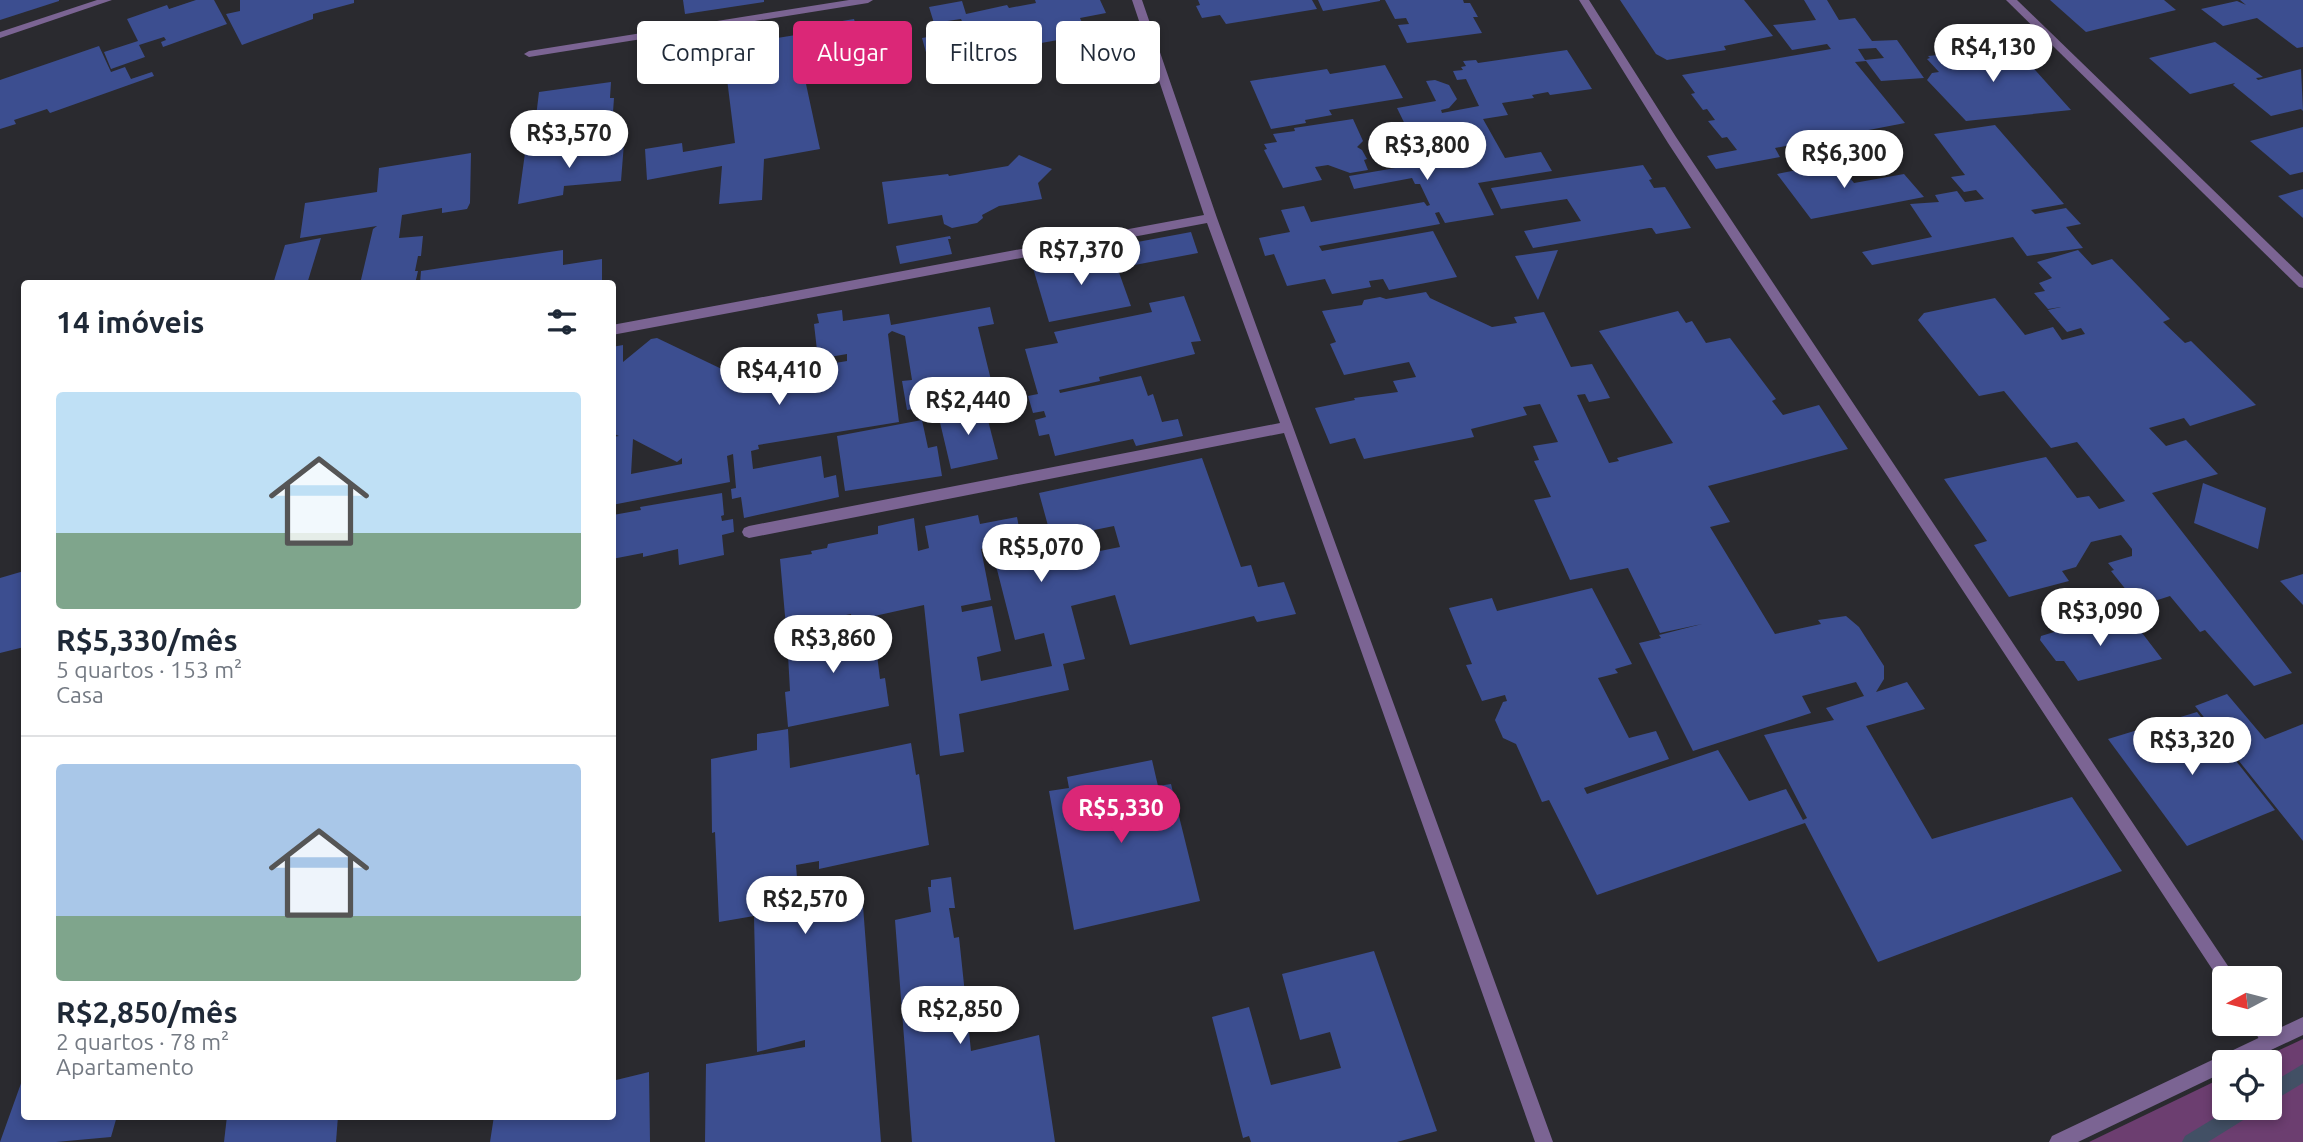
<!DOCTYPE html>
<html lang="pt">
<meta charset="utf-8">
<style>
:root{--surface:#fff;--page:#f6f6f7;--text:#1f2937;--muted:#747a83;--line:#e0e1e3;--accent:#db2777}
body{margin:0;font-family:Ubuntu,sans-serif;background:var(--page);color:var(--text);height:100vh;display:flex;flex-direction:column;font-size:26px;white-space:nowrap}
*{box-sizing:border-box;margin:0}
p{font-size:23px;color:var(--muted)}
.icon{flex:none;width:38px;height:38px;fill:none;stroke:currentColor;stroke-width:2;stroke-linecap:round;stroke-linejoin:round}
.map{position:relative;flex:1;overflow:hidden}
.details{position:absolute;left:21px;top:280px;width:595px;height:840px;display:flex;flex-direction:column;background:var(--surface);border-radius:7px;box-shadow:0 4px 10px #0003}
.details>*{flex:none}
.guide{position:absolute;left:637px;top:21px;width:665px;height:63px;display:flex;gap:14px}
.needle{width:46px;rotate:263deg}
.fabs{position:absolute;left:2212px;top:966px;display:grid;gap:14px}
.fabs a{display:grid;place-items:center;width:70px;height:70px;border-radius:7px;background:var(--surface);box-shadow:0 4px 10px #0003;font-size:35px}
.price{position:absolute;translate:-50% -60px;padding:0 16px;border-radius:24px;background:#fff;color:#222;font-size:23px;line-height:46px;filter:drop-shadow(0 2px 4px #0008)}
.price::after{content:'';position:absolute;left:50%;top:42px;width:21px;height:16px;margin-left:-10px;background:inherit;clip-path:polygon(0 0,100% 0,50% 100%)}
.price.active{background:var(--accent);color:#fff}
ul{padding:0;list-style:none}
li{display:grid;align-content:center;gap:14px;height:371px;padding:0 35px}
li+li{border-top:2px solid var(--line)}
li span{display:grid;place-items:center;height:217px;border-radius:7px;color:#555}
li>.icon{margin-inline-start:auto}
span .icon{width:126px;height:126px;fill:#fffc;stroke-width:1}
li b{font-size:30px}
h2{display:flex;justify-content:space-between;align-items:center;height:84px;padding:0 35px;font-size:30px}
.tag{padding:0 24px;border-radius:7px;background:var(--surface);box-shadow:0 4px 10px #0003;font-size:24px;line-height:63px}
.tag.active{background:var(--accent);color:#fff}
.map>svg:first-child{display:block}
</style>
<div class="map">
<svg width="2303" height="1142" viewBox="0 0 2303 1142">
<rect width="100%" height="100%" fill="#2a2a2f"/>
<polygon fill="#6c3e70" points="2303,1039 2303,1142 2089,1142 2224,1077 2224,1108 2270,1108 2270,1062 2254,1062"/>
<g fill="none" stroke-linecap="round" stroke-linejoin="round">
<g fill="#425065" fill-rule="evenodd">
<polygon points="2303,1064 2303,1083 2270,1103 2270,1084"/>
<polygon points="2231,1108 2256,1108 2253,1114 2208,1142 2182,1142 2185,1136"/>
</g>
</g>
<g fill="#3c4e90" fill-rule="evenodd">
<polygon points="0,0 59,0 59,1 0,20"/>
<polygon points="196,0 214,0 227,24 163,47 161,42 166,40 164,37 139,45 145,57 111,69 104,52 138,41 127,19 167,5 169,9"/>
<polygon points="240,0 354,0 354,3 313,14 313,19 242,45 226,14 240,11"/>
<polygon points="683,0 764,0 764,2 685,14"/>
<polygon points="1035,0 1100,0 1106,13 1080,18 1084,27 1078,33 1057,37 1058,40 929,63 922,38 966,30 961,19 934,23 929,7 962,1 966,14 1007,5 1009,8 1036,3"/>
<polygon points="1198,0 1312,0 1317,9 1226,24 1220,15 1202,18 1196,6 1200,5"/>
<polygon points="1318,0 1380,0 1380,1 1323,11"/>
<polygon points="1385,0 1463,0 1464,3 1470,3 1478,17 1473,17 1482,33 1407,43 1398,25 1409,24 1406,18 1395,19"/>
<polygon points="1620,0 1744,0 1773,36 1724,46 1726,50 1667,60 1656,54"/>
<path d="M1804 0H1827L1839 20 1855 18 1872 41 1897 40 1924 78 1881 81 1866 61 1855 62 1905 123 1775 148 1780 157 1716 169 1707 156 1737 150 1727 137 1722 138 1708 121 1715 120 1707 109 1703 110 1691 94 1695 93 1682 75 1831 49 1827 44 1792 50 1773 25 1816 20ZM1876 48 1884 58 1865 60 1858 49Z"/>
<polygon points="2050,0 2164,0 2176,10 2086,32"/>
<polygon points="2240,0 2303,0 2303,47 2297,48 2257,18 2223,26 2201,9 2237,1 2246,5"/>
<polygon points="854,19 866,58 843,62 847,77 806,84 820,149 764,159 762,200 719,204 722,166 647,180 645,149 682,143 683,152 735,143 727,79 777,70 771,39 802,34 801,28"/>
<polygon points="2215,42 2263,77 2256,78 2258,80 2301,69 2303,111 2301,109 2271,116 2233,85 2235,83 2190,94 2149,58"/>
<polygon points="2005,44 2018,51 2071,110 1966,121 1927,80 1932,73 1939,72 1927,59 1930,58 1928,56 1967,52 1963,49"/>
<polygon points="99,46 111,72 125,67 131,79 152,72 154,76 50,113 47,109 14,120 16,124 0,129 0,80"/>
<polygon points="1567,50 1592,89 1550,95 1548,92 1532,95 1534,98 1502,103 1508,115 1483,119 1505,158 1541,152 1552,171 1478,183 1494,215 1445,223 1439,212 1435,213 1440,224 1319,246 1322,251 1433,231 1457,277 1389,290 1383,279 1369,281 1371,287 1332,294 1325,279 1287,286 1274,254 1265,256 1259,238 1290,232 1281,210 1304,206 1311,222 1424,202 1427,206 1430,205 1420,184 1415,184 1412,178 1354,189 1349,176 1424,163 1397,108 1436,101 1426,81 1435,80 1449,85 1457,99 1449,108 1441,110 1442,113 1479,106 1466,79 1457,80 1453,71 1463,70 1461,67 1466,66 1463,61 1476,60 1478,63"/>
<polygon points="895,52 900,68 879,71 874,56"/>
<polygon points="1385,65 1403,98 1329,110 1332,115 1305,120 1306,123 1271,129 1250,81 1327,69 1330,74"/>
<polygon points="611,82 610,98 614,98 611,141 532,150 539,92"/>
<polygon points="1353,119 1363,141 1357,147 1362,150 1367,159 1364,160 1368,170 1350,173 1328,165 1315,167 1322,180 1283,188 1264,150 1267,149 1264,144 1277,142 1273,134 1295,131 1294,128"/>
<polygon points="1995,125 2064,204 2031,210 2035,214 2066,208 2081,224 2066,227 2083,248 2027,256 2013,237 1872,265 1862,252 1932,237 1910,204 1939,202 1935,195 1957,191 1965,202 1984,199 1976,190 1964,192 1951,177 1965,175 1934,134"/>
<polygon points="2303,127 2303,172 2290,175 2250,141"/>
<polygon points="624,143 621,181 564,186 563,195 518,204 525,153"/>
<polygon points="471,153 470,203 467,209 442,213 442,208 402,215 399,238 423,236 421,256 418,256 415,271 418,271 415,284 360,284 373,229 377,226 300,238 305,203 377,192 379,168"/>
<polygon points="1019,155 1052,169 1038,183 1042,199 999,206 982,215 983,218 977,223 952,228 944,224 942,215 888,224 882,182 948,174 949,176 1008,166"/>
<polygon points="1837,162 1854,183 1904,174 1924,197 1811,219 1777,174"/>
<polygon points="1643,165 1652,179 1649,180 1654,188 1665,187 1691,228 1656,234 1652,228 1649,228 1533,248 1524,231 1581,221 1567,199 1501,209 1491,188"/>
<polygon points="2303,189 2303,218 2278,196"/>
<polygon points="1191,232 1198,253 1124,267 1116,246"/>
<polygon points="950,236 951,239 948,239 952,254 900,264 896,246"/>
<polygon points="321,238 307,284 273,284 285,245"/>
<polygon points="563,250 563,265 602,259 602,284 420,284 421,271"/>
<polygon points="1558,250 1538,300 1515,256"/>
<polygon points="2078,250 2092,265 2112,259 2170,319 2163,322 2185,343 2191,341 2256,405 2190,426 2184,418 2149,428 2166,446 2186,440 2218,474 2152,493 2292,673 2254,686 2205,630 2200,632 2170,596 2139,606 2111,571 2114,570 2108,563 2132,556 2132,549 2121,535 2091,542 2076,567 2062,571 2069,581 2009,597 1974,545 1987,541 1944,479 2046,457 2077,498 2089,496 2099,509 2125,501 2077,442 2051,448 2004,391 1979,396 1918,320 1924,313 1995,298 2025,335 2053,327 2062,340 2085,334 2081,328 2067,332 2048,310 2061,307 2048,309 2034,293 2045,291 2039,283 2052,278 2037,262"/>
<polygon points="1112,253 1131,306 1049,322 1033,268"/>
<polygon points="1426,292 1430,298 1492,327 1517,323 1514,317 1544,312 1571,367 1592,364 1610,398 1589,402 1585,394 1577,395 1609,463 1619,461 1617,458 1673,443 1599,331 1678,311 1686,323 1692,321 1706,343 1730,338 1776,399 1772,401 1783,415 1819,405 1848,449 1708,486 1730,522 1710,527 1775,634 1821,624 1818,620 1846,616 1859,627 1884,666 1884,679 1876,692 1907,682 1925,709 1866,726 1932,839 2072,797 2122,871 1878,962 1805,823 1597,895 1549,800 1542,802 1516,744 1503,738 1495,720 1503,702 1507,701 1505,695 1482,701 1466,665 1472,664 1449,608 1492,598 1497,611 1592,588 1632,664 1615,669 1618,673 1598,678 1629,738 1656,731 1669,759 1584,788 1587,794 1718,750 1749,801 1786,789 1803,820 1807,818 1764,735 1834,720 1826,708 1864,696 1856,682 1802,696 1811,713 1693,751 1639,643 1661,638 1659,635 1702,624 1660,633 1628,568 1570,580 1534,500 1551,497 1534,461 1539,460 1533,446 1558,442 1540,404 1523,407 1527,415 1471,429 1474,437 1364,459 1355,438 1330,444 1315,408 1355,400 1354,398 1398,392 1393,381 1416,377 1409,362 1344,375 1330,344 1336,342 1322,311 1362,305 1364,300 1380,297 1386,299"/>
<polygon points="1184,296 1201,341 1191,342 1195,354 1099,377 1100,381 1059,390 1060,393 1141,376 1148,396 1153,394 1162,422 1178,419 1183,436 1136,446 1133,439 1055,456 1049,434 1039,436 1035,420 1046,417 1044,411 1033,413 1028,396 1038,394 1025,349 1058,343 1054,332 1152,312 1149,303"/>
<path d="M990 307 994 324 978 327 991 380 1001 385 1007 384 1009 391 907 410 902 381 912 380 905 336 892 331 888 334 899 422 758 445 759 449 751 451 753 469 821 456 824 478 836 475 839 497 744 518 741 497 732 499 731 489 736 488 733 454 727 456 730 482 612 505V437L619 436 612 433V347L623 345V362L651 339 657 338 728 372V381L847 361V354L818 359 814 324 819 323 817 314 842 310 843 321 889 314 891 325ZM633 439 677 462 682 458V464L631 474Z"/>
<polygon points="984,405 998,459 951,469 938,414"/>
<polygon points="922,420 928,448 937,446 942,476 845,491 837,436"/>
<path d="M1202 458 1241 567 1251 565 1258 587 1284 582 1296 614 1257 622 1254 616 1130 645 1115 595 1071 606 1085 659 1063 664 1069 690 959 714 964 752 940 756 924 605 852 621 851 614 786 627 780 559 812 554 811 551 827 548 828 544 878 534V526L914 518 918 551 929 548 925 526 978 515 980 524 1017 517 1021 538 1050 533 1039 493ZM1114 526 1120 547 1100 551 1094 530ZM985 548 987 555 993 554 1015 640 1044 633 1052 666 981 681 977 657 1001 651 992 606 962 612 961 606 991 600 981 549Z"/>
<polygon points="2203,483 2266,508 2258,549 2194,523"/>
<polygon points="722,493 724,515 721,516 722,521 733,519 734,532 722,535 724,555 679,565 678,549 643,557 643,553 612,559 613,515 641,510 640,507"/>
<polygon points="24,571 24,647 0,653 0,578"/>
<polygon points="2303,574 2303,605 2280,581"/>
<polygon points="2110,615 2121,629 2136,625 2162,659 2078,681 2064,661 2056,661 2040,640 2041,636"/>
<polygon points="868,621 871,648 876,647 880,679 885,678 889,706 788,727 785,692 790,691 787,637"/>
<polygon points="2227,694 2265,739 2303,724 2303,841 2195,706"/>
<polygon points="2197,712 2275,810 2187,846 2108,739"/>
<polygon points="788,729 790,768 911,743 916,775 919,774 929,845 819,869 819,861 796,865 800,917 863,906 881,1142 705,1142 706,1064 805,1047 805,1040 757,1052 754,916 719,922 715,832 712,833 711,759 757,750 757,734"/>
<polygon points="1152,760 1158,786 1171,784 1200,901 1074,930 1049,791 1069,788 1067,777"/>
<polygon points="951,877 955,908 949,908 954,938 959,937 971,1051 1039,1035 1055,1142 912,1142 895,920 931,912 928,887 931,887 931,880"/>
<polygon points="1374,951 1437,1131 1397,1142 1251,1142 1249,1136 1243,1138 1212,1017 1249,1007 1271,1085 1341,1068 1330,1032 1300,1040 1282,974"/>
<polygon points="649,1072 650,1142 490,1142 494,1116 612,1116 612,1081"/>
<polygon points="24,1075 24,1116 117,1116 111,1137 56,1142 0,1142"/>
<polygon points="227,1116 338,1116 336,1142 224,1142"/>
</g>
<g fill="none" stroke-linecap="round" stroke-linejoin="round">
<g fill="#7b6493" fill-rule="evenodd">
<polygon points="97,0 112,0 0,38 0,32"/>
<polygon points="849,0 873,0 868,3 529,57 524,54 529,51"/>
<polygon points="1132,0 1142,0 1217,218 1553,1142 1535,1142 1284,433 749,538 744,536 742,532 744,528 749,526 1280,423 1207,223 612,335 612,325 1204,215"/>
<polygon points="1579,0 1589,0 1676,137 2236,978 2224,978 2224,985 2222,984 1668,143"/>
<polygon points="2006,0 2017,0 2303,277 2303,288 2299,287"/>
<polygon points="2250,1024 2268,1024 2279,1041 2276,1047 2270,1050 2264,1047"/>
</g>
<polygon fill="#7b6493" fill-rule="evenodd" points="2303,1017 2303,1035 2245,1062 2224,1062 2224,1072 2078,1142 2049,1142 2052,1136"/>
</g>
</svg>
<div class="fabs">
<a><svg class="needle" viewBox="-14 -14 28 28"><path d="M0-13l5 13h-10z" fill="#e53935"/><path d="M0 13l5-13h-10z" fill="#747a83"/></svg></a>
<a><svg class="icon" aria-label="locate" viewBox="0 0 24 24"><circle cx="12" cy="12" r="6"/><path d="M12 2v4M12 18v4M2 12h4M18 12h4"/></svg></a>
</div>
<b class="price" style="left:1993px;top:84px">R$4,130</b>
<b class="price" style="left:569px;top:170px">R$3,570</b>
<b class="price" style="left:1427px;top:182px">R$3,800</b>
<b class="price" style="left:1844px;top:190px">R$6,300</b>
<b class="price" style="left:1081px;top:287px">R$7,370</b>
<b class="price" style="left:779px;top:407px">R$4,410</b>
<b class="price" style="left:968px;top:437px">R$2,440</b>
<b class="price" style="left:1041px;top:584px">R$5,070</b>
<b class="price" style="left:2100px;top:648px">R$3,090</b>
<b class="price" style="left:833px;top:675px">R$3,860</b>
<b class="price" style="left:2192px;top:777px">R$3,320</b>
<b class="price active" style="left:1121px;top:845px">R$5,330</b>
<b class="price" style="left:805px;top:936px">R$2,570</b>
<b class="price" style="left:960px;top:1046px">R$2,850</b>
<div class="guide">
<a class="tag">Comprar</a>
<a class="tag active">Alugar</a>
<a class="tag">Filtros</a>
<a class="tag">Novo</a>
</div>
<section class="details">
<h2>14 imóveis<svg class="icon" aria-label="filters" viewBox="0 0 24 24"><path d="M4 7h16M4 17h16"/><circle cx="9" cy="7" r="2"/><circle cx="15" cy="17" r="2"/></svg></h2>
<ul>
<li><span style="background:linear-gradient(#bfe0f5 65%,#7fa58c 0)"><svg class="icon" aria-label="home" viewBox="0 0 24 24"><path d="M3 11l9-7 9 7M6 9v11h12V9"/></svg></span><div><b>R$5,330/mês</b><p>5 quartos · 153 m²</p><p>Casa</p></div></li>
<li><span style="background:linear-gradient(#a9c7e8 70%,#7fa58c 0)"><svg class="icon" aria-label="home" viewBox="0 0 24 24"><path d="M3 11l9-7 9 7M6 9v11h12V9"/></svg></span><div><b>R$2,850/mês</b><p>2 quartos · 78 m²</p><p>Apartamento</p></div></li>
</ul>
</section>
</div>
